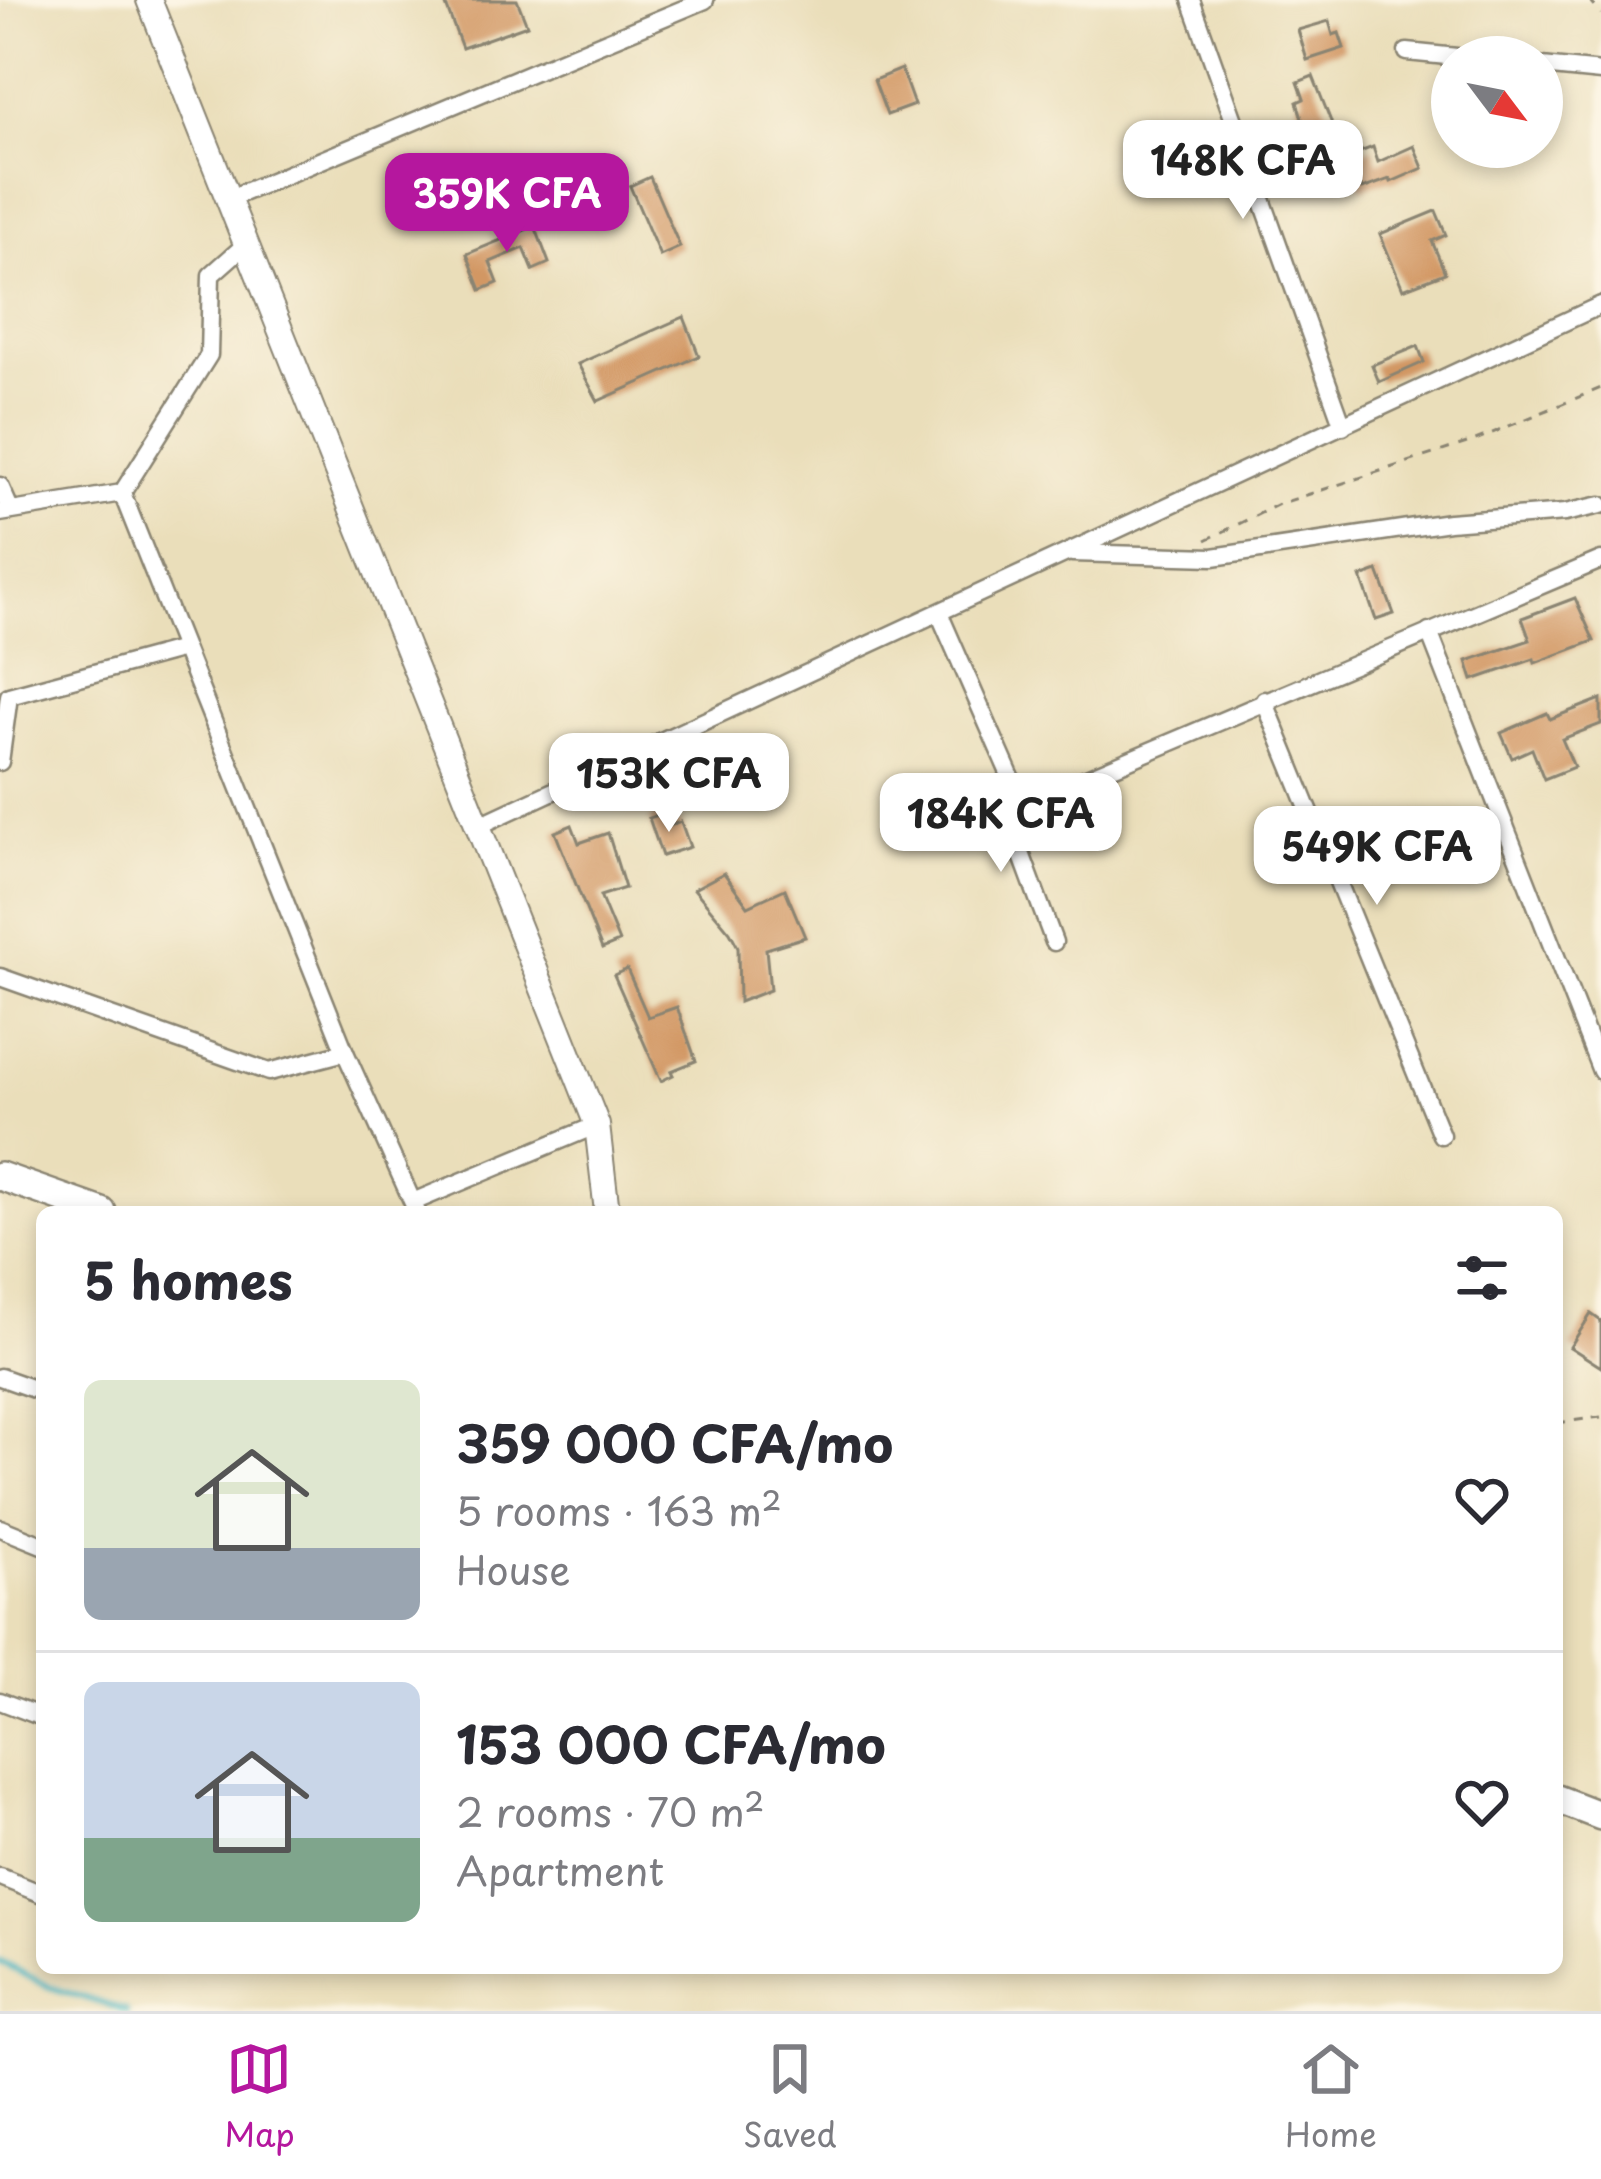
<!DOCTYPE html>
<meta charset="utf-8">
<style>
:root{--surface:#fff;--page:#f7f7f7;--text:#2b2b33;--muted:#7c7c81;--line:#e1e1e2;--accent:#b5179e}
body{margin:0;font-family:"Playpen Sans",sans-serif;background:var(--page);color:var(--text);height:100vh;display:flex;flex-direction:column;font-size:45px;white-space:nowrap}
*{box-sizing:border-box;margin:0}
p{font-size:39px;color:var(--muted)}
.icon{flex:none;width:66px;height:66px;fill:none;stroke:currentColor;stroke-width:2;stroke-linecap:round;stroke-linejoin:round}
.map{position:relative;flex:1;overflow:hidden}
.sheet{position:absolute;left:36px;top:1206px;width:1527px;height:768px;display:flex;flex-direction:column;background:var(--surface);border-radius:18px;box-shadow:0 6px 18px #0003}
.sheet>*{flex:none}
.needle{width:78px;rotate:122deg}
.buttons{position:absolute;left:1431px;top:36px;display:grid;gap:24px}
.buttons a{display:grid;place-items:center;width:132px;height:132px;border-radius:50%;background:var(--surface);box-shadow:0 6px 18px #0003;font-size:60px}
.price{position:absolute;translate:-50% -102px;padding:0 27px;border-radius:24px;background:#fff;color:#222;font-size:39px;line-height:78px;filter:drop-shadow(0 3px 6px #0008)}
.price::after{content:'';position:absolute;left:50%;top:72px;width:36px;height:27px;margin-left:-18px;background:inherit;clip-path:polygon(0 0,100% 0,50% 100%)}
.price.active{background:var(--accent);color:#fff}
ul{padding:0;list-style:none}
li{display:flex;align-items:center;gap:36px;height:300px;padding:0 48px}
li+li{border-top:3px solid var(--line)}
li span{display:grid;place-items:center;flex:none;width:336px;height:240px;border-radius:18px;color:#555}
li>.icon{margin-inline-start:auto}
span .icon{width:144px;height:144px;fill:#fffc;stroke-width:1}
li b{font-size:51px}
h2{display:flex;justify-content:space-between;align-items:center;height:144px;padding:0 48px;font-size:51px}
.dock{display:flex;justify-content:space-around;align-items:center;height:168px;border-top:3px solid var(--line);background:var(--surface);font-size:33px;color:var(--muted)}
.dock a{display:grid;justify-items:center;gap:6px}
.dock .active{color:var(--accent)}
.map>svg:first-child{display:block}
</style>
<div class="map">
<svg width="1601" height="2011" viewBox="0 0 1601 2011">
<rect width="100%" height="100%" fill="#fcf5e5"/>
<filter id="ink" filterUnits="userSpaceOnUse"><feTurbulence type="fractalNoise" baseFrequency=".00833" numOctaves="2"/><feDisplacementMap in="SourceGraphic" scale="24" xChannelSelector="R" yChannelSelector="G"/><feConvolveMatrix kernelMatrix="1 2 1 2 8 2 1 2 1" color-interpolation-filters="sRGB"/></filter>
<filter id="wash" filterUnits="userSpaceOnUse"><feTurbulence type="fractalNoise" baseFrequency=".004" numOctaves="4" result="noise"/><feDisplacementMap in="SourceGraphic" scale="48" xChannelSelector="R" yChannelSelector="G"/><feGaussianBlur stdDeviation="2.7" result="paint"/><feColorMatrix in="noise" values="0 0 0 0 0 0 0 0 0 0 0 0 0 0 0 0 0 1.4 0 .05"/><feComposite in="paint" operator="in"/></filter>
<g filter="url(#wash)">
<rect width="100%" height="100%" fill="#eadeba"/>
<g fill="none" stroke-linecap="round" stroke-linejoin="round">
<polyline stroke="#46b5c1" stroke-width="6" points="0,1962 50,1987 126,2011"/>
</g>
<g id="blocks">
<g fill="#d29764">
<polygon points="444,0 517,0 527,25 462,48"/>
<polygon points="1329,21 1333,35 1339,33 1344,48 1307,60 1298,30"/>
<polygon points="901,69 914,105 887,115 874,80"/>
<polygon points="1313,76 1343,152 1321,160 1317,147 1278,158 1271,137 1303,122 1297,102 1304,99 1298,82"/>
<polygon points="1414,146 1423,168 1391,182 1390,179 1362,189 1349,156 1373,147 1378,162"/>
<polygon points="650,177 680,247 660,256 630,186"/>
<polygon points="1436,211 1446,235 1432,241 1445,273 1403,289 1380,234"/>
<polygon points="535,226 549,263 533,270 524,248 490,262 498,283 481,290 467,254"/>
<polygon points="684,317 699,356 598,401 578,364"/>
<polygon points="1418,346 1424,362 1379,382 1372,365"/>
<polygon points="1378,571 1394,614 1376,620 1361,577"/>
<polygon points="1575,598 1594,641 1535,663 1534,659 1473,680 1467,661 1530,640 1522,618"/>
<polygon points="1601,699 1601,724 1562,739 1574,767 1544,779 1532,749 1512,758 1501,733 1547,713 1550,719"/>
<polygon points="664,813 669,826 681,822 690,847 662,856 649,818"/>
<polygon points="572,825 579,843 608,833 625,888 600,896 619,942 602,949 555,832"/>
<polygon points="724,873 748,906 785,889 805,937 766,949 770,990 739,1002 738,947 730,932 694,889"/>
<polygon points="627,969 648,1017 677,1007 696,1061 671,1071 673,1075 661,1081 614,975"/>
<polygon points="1591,1314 1601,1321 1601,1367 1570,1347"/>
</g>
</g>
</g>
<g filter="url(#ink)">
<use href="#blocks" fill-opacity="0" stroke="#8a8472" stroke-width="3"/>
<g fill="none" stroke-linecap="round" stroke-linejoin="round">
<g stroke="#8a8472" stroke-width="21">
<g id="street">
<polyline points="1191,0 1343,426"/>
<polyline points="1407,52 1457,57"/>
<polyline points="1542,66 1601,72"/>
<polyline points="228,199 705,0"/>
<polyline points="0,486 11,511"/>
<polyline points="122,493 345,1052 417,1212"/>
<polyline points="0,513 122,493 209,355 211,275 246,244"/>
<polyline points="1072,553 1213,557 1449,522 1565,513 1601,505"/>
<polyline points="939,613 1023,805 1015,837 1054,942"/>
<polyline points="1429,632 1601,1071"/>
<polyline points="1264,700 1441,1135"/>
<polyline points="0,762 9,696 183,649"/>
<polyline points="1023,805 1601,560"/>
<polyline points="478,826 1601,305"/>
<polyline points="0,977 269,1072 345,1052"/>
<polyline points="413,1202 597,1125"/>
<polyline points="0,1377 42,1392"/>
<polyline points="0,1528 42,1545"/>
<polyline points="0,1701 42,1717"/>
<polyline points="0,1877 42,1894"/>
</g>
</g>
<g stroke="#8a8472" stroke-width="28">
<polyline id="secondary" points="149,0 597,1125 607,1212"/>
</g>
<g stroke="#8a8472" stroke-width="32">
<g id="primary">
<polyline points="0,1176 102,1212"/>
<polyline points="1557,1799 1601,1816"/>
</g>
</g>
<g stroke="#8a8472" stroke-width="3" stroke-dasharray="9 9" stroke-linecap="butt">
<polyline points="1589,0 1601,14"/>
<polyline points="1206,540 1279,504 1473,441 1601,388"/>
<polyline points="1557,1423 1601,1417"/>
</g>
<use href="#street" stroke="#fff" stroke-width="16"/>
<use href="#secondary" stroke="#fff" stroke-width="24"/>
<use href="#primary" stroke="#fff" stroke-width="27"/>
</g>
</g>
</svg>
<div class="buttons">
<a><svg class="needle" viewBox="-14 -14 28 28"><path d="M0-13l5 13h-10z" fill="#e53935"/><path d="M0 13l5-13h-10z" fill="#7c7c81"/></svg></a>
</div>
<b class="price" style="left:1243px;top:222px">148K CFA</b>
<b class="price active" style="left:507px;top:255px">359K CFA</b>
<b class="price" style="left:669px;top:835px">153K CFA</b>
<b class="price" style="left:1001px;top:875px">184K CFA</b>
<b class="price" style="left:1377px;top:908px">549K CFA</b>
<section class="sheet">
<h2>5 homes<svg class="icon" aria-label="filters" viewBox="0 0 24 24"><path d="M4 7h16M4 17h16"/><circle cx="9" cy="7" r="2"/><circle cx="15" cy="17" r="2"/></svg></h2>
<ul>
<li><span style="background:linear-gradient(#dfe7d0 70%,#9aa5b1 0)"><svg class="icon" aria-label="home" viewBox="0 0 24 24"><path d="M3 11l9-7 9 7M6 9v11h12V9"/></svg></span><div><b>359 000 CFA/mo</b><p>5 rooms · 163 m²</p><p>House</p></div><svg class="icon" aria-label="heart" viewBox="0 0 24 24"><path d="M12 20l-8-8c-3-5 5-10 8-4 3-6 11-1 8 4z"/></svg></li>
<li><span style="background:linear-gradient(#c9d6e8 65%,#7fa58c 0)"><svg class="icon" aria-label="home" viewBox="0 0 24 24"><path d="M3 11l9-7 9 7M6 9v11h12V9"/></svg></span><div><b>153 000 CFA/mo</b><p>2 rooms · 70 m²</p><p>Apartment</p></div><svg class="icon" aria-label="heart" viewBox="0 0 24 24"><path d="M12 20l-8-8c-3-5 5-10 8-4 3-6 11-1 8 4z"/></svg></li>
</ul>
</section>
</div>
<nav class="dock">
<a class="active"><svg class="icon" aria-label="map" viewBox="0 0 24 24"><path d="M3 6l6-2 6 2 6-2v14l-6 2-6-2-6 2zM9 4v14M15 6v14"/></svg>Map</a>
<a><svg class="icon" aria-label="saved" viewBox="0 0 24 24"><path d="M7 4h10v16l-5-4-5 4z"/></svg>Saved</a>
<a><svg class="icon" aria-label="home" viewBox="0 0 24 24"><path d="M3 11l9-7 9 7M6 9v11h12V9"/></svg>Home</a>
</nav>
